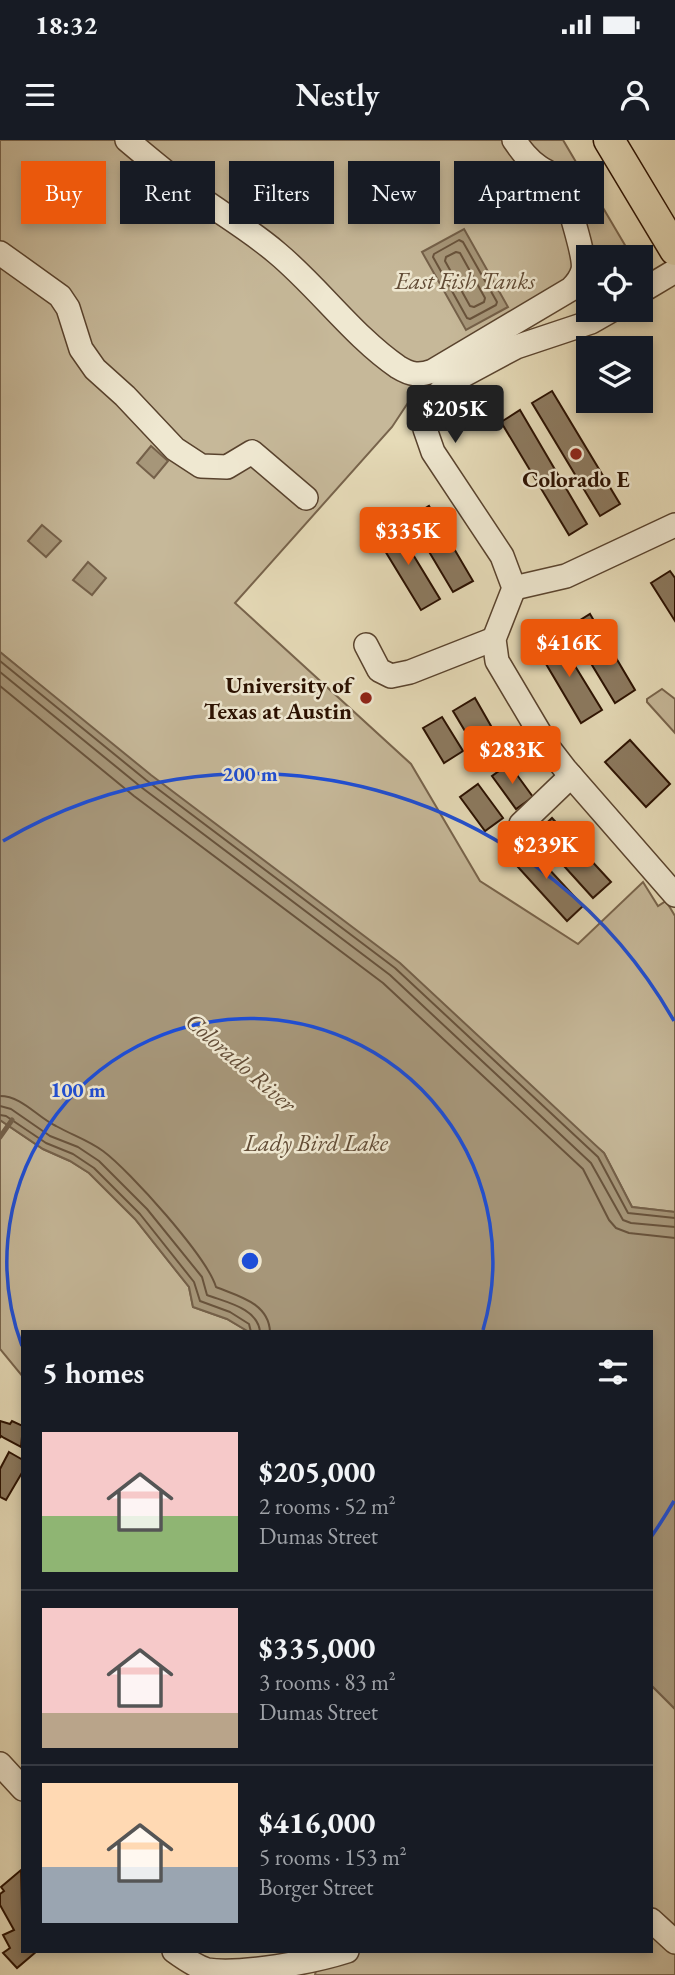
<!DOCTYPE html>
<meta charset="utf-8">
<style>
:root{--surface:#171b24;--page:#242831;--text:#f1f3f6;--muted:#9ea1a6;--line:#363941;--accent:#ea580c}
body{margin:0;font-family:"EB Garamond",serif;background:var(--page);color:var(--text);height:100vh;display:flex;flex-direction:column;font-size:26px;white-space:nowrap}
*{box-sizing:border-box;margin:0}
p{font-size:23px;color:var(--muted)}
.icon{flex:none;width:38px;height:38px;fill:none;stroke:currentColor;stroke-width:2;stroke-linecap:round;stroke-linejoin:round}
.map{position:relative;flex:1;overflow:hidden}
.drawer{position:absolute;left:21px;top:1190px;width:632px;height:623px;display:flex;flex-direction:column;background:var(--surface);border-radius:0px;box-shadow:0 4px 10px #0003}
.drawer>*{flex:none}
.banner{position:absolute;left:21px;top:21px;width:634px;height:63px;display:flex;gap:14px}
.controls{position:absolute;left:576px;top:105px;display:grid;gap:14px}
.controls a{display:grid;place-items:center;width:77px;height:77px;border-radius:0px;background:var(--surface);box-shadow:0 4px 10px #0003;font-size:35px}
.price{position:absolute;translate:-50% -60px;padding:0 16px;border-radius:7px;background:var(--accent);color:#fff;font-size:23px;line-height:46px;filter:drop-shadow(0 2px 4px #0008)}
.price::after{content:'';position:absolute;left:50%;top:42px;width:21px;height:16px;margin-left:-10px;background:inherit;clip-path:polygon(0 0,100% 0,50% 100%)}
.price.active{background:#222;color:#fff}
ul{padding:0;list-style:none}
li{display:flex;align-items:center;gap:21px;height:175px;padding:0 21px}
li+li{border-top:2px solid var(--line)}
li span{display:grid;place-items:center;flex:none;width:196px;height:140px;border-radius:0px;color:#555}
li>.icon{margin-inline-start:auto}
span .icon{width:84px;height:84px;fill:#fffc;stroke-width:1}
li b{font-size:30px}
h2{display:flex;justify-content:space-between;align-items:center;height:84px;padding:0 21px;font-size:30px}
.chip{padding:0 24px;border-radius:0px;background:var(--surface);box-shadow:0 4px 10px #0003;font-size:24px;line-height:63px}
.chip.active{background:var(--accent);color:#fff}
.status{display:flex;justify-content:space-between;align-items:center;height:49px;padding:0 35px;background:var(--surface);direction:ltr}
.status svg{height:19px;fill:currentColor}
header{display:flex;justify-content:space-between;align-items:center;height:91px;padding:0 21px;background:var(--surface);font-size:32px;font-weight:600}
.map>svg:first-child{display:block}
</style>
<div class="status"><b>18:32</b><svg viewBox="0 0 49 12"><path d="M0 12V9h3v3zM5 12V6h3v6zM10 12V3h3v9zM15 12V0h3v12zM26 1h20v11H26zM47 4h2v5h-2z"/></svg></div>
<header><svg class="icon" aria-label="menu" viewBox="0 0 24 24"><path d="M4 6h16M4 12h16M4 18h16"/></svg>Nestly<svg class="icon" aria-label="person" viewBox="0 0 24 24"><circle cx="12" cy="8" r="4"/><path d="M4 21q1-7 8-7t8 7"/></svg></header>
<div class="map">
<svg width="675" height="1835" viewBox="0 0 675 1835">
<rect width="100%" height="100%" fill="#e6dbb8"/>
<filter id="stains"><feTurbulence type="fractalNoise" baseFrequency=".00286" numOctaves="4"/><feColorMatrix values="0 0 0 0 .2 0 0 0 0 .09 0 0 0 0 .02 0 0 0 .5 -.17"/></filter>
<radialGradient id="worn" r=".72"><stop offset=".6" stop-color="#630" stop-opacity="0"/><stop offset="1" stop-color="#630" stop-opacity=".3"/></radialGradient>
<g fill="#c6b899" stroke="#78644c" stroke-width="2">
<polygon points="0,0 563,0 632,117 588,117 588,153 530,176 431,228 392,287 235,463 411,624 480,741 578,804 643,742 658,766 666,761 675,776 675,1072 632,1067 604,1013 0,512"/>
<polygon points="662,549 675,559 675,593 647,562 647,559"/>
<polygon points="0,980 43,1009 70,1021 89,1033 135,1079 189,1147 193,1167 227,1179 249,1192 23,1192 23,1237 0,1209"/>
<polygon points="651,1545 675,1569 675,1835 315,1835 320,1811 651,1811"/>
</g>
<g fill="#a69679" stroke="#746049" stroke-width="2">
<polygon points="464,89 508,167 466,190 422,112"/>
<polygon points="151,306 168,321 154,338 137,323"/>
<polygon points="42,385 61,401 46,417 28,401"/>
<polygon points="88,422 106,438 92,455 73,440"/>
<polygon points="0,512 151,635 400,823 604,1013 632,1067 675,1072 675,1569 651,1545 651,1192 249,1192 227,1179 193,1167 189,1147 135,1079 89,1033 70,1021 43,1009 0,980"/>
</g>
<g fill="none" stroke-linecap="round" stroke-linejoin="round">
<g stroke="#68533c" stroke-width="2">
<polygon points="459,100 463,102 497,162 496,165 470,179 467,178 433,117 434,114"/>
<polygon points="456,112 460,113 485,158 484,162 474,167 470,166 445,121 446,117"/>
<polyline points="0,521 146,640 395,828 598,1017 628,1073 675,1078"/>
<polyline points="0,532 141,647 390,835 591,1023 623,1080 631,1083 675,1087"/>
<polyline points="0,546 134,656 383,843 583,1029 609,1080 616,1088 629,1093 675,1098"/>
<path d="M0 956C22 956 37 977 56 986 72 995 88 1000 103 1011 130 1031 207 1117 216 1147 238 1156 269 1163 270 1192"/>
<path d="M0 966 11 969 50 996 78 1007 99 1021 147 1069 202 1137 207 1155C225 1162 258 1168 260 1192"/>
<polyline points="0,975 6,976 46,1003 73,1014 94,1028 140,1074 194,1142 200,1161 230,1172 249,1184 251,1192"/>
</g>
<polyline stroke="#746049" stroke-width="5" points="0,997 12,980"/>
</g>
<g fill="#8c7a60" stroke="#2a1000" stroke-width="2">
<polygon points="552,251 620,364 600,376 532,263"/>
<polygon points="520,270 587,384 569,395 501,282"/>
<polygon points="429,366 473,441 453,452 409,378"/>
<polygon points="395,385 440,459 421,470 376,396"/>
<polygon points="670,431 675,438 675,481 651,443"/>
<polygon points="590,474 635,550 615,563 569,487"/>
<polygon points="556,495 602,570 581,583 536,507"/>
<polygon points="475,558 495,593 474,606 453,571"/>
<polygon points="442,577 463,611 444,623 423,588"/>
<polygon points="630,600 670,644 646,667 605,622"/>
<polygon points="509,624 533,657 516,669 492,636"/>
<polygon points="478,644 503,678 485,691 460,657"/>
<polygon points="552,678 611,742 593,758 535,694"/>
<polygon points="524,702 583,766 567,781 508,716"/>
<polygon points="0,1281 10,1284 12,1281 23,1286 21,1307 4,1298 1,1296 0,1298"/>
<polygon points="9,1312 23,1320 23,1331 6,1360 0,1357 0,1329"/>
<polygon points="21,1730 23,1811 37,1811 17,1828 3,1813 10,1808 3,1795 14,1790 0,1765 0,1754 4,1751 1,1747"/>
</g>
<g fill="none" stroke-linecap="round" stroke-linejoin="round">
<g stroke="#59432e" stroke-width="26">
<g id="minor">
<path d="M127 0C146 16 165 32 185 47 215 70 248 88 277 113 318 147 354 197 398 227 411 235 419 236 433 231L571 149C576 144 581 138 583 130 586 116 567 62 563 45 555 35 548 33 539 27 528 20 521 10 514 0"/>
<polyline points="0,113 60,156 68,168 81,209 95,229 125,256 175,309 201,326 227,327 252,312 306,358"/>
<polyline points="640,152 675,131"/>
<polyline points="612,170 591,182 516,207 447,244 429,265 425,289 433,312 502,416 514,448 494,499 497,521 548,607 565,629 675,755"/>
<polyline points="514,448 566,436 675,385"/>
<polyline points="366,505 379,530 391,536 410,532 494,499"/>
<polyline points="521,684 571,636"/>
<polyline points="0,1624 23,1649"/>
<polyline points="651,1780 675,1802"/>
<path d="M174 1811C185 1819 195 1826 207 1830 241 1835 313 1822 347 1811"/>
</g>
</g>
<g stroke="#2a1000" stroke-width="33">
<polyline id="major" points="609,0 675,110"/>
</g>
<use href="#minor" stroke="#efe8d1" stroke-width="23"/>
<use href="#major" stroke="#e6dbb8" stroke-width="30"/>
</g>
<g fill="none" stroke="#1d4ed8" stroke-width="3.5">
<path d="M22 1206A243 243 0 1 1 483 1190"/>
<path d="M674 1361A487 487 0 0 1 651 1397M3 701A487 487 0 0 1 674 881"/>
</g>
<g fill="#8f2418" stroke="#efe8d1" stroke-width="2.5">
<circle cx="576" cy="314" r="7"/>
<circle cx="366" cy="558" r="7"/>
</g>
<g text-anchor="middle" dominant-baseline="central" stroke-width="5" stroke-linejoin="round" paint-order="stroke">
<g font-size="23" font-weight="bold" fill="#2a1000" stroke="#efe8d1">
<text x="576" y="339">Colorado E</text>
<text x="352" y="545" text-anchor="end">University of<tspan x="352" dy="26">Texas at Austin</tspan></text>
</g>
<g font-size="24" font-style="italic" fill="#624c36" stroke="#efe8d1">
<text x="465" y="140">East Fish Tanks</text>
<text transform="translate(241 922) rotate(41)">Colorado River</text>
<text x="316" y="1002">Lady Bird Lake</text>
</g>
</g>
<circle cx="250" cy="1121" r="10" fill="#1d4ed8" stroke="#efe8d1" stroke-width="3.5"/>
<g font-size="21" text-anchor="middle" font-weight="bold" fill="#1d4ed8" stroke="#efe8d1" stroke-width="5" stroke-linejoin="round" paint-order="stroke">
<text x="250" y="641">200 m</text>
<text x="78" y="957">100 m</text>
</g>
<rect width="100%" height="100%" filter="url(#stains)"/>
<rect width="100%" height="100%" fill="url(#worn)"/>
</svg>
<div class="controls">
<a><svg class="icon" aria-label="locate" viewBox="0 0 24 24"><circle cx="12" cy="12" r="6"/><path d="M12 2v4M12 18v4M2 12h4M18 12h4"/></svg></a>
<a><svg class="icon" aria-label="layers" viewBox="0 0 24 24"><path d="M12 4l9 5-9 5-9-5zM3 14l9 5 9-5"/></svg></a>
</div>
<b class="price active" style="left:455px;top:305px">$205K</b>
<b class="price" style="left:408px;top:427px">$335K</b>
<b class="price" style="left:569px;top:539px">$416K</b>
<b class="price" style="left:512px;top:646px">$283K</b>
<b class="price" style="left:546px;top:741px">$239K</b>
<div class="banner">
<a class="chip active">Buy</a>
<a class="chip">Rent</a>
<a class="chip">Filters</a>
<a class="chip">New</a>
<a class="chip">Apartment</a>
</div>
<section class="drawer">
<h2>5 homes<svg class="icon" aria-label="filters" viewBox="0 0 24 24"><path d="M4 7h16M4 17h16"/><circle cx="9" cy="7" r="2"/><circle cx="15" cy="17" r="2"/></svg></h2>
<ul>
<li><span style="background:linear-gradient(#f6c9c9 60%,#8fb573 0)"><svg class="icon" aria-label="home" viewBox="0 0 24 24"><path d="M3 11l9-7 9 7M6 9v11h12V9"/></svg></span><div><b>$205,000</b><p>2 rooms · 52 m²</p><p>Dumas Street</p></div></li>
<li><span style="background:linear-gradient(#f6c9c9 75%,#b9a48a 0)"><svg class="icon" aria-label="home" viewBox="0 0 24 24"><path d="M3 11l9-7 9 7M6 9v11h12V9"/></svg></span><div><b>$335,000</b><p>3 rooms · 83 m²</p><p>Dumas Street</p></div></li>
<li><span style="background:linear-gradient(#ffd9b3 60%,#9aa5b1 0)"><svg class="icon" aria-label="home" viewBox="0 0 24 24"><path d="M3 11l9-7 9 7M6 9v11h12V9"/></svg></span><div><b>$416,000</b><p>5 rooms · 153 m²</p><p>Borger Street</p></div></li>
</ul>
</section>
</div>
